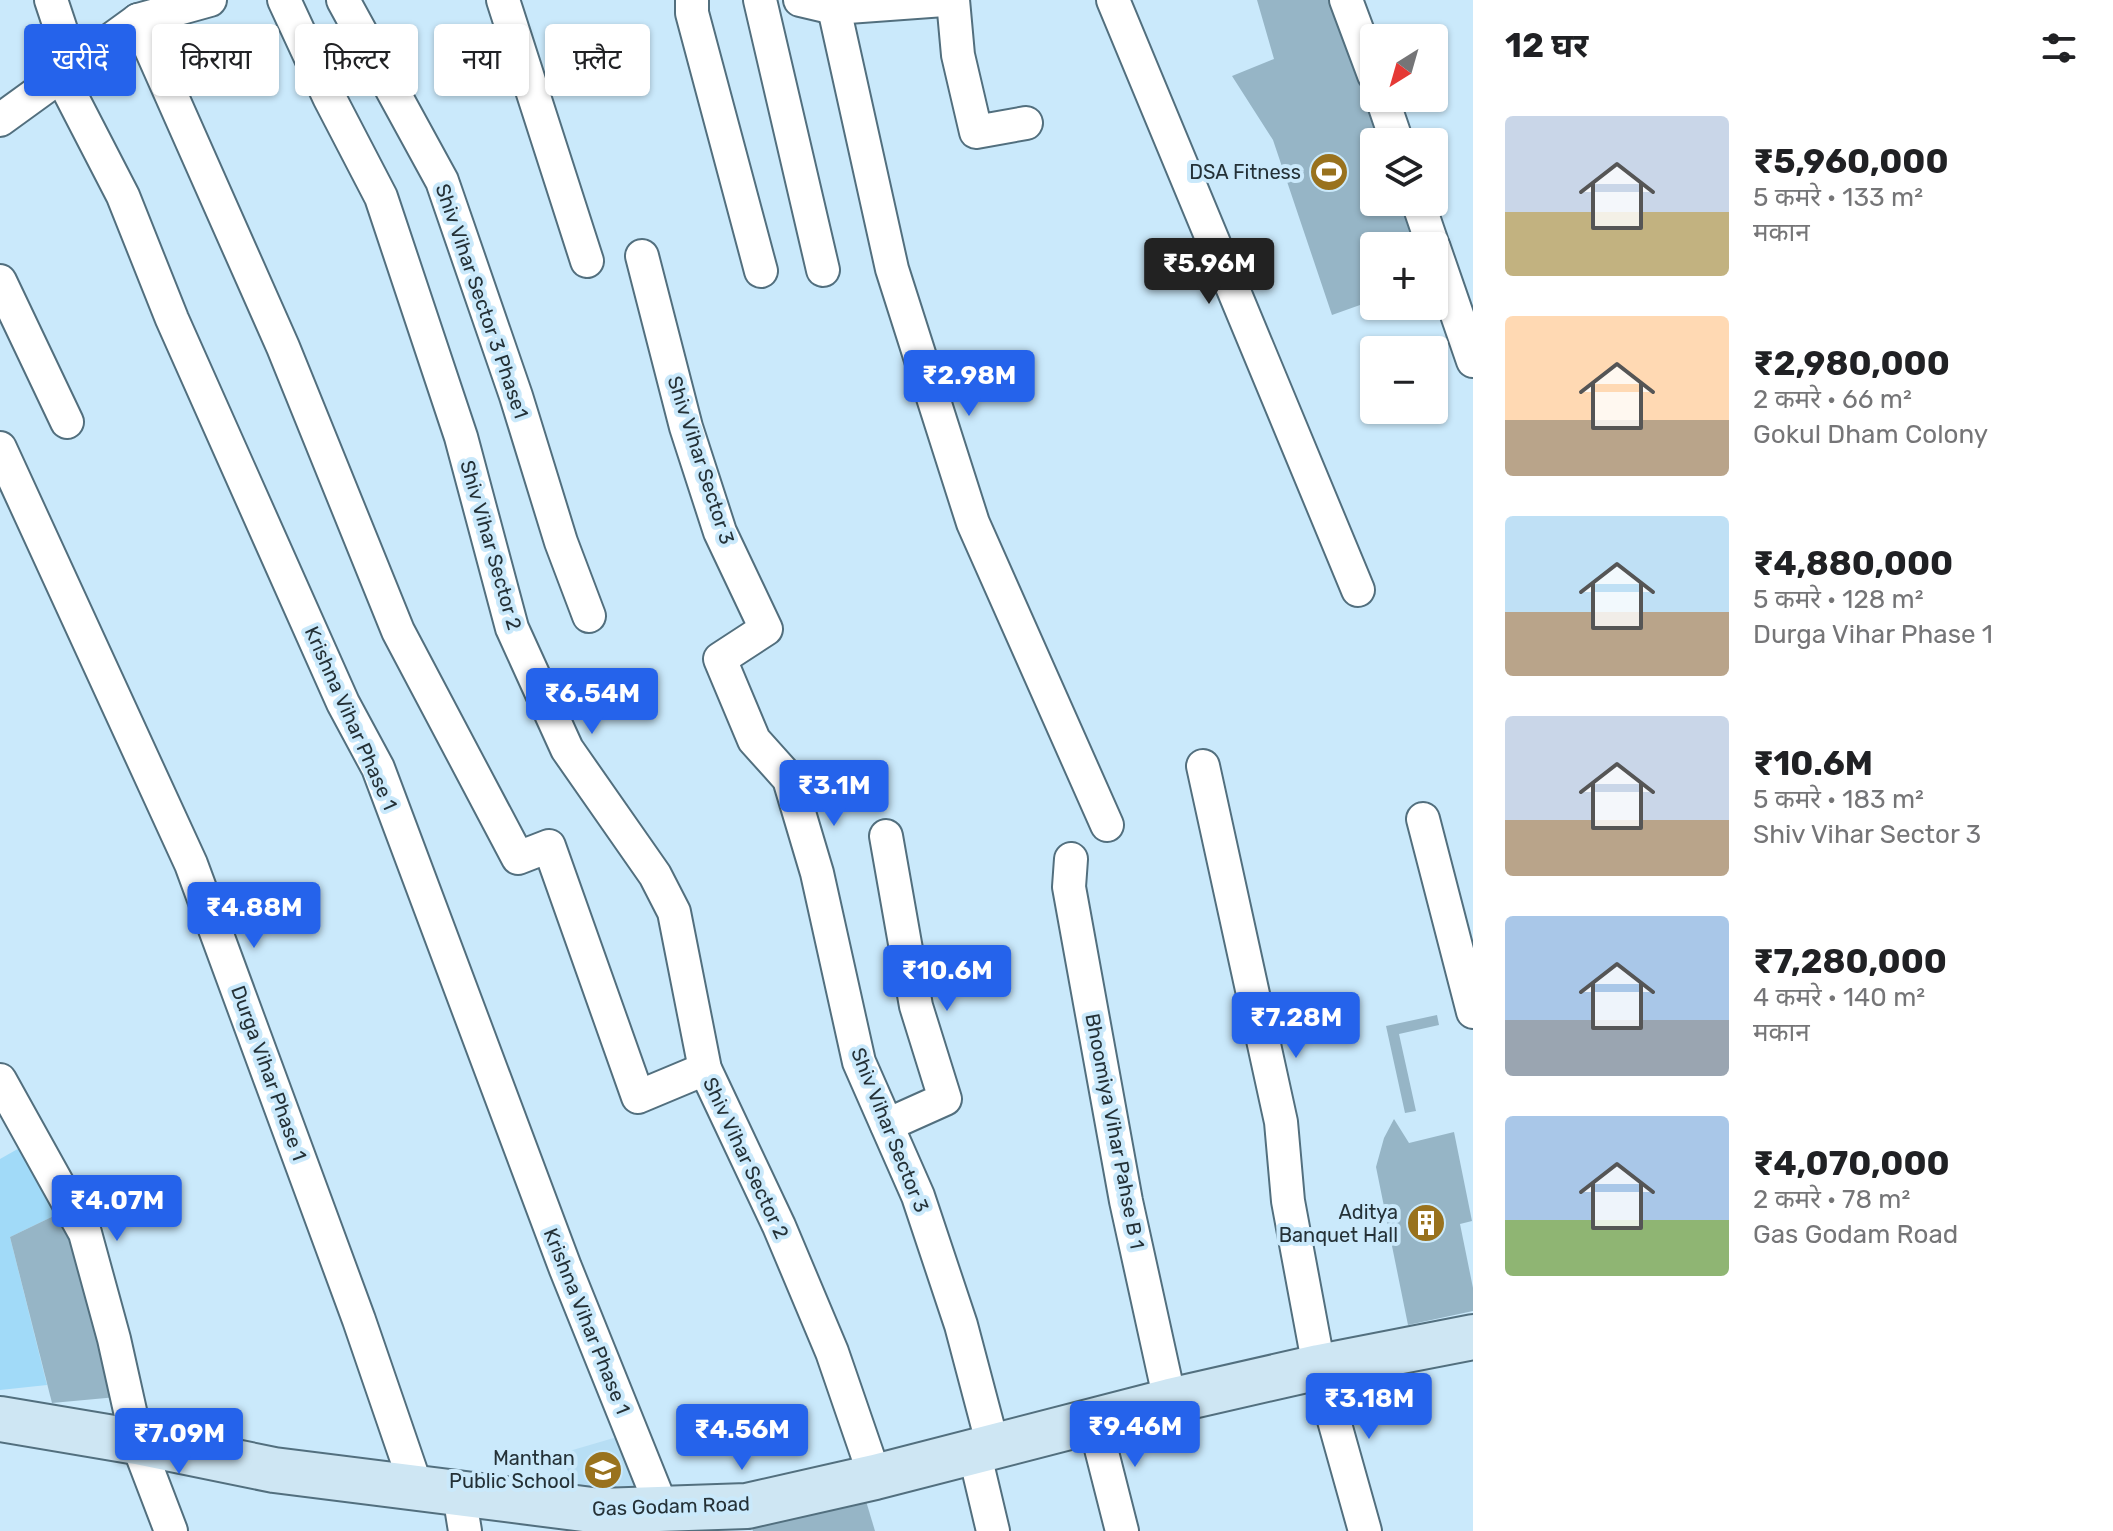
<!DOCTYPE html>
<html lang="hi">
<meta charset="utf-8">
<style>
:root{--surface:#fff;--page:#f2f2f2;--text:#202124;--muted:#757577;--accent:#2563eb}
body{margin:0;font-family:Rubik,"Noto Sans Devanagari",sans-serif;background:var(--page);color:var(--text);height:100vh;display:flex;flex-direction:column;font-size:30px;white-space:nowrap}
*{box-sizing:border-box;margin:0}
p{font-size:26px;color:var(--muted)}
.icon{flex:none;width:44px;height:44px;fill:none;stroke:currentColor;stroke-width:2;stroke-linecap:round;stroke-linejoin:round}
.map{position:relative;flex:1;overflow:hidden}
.details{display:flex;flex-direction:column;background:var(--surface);width:640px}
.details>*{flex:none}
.guide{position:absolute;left:24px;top:24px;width:760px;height:72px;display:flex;gap:16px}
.needle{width:52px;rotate:217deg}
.fabs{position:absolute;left:1360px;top:24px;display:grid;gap:16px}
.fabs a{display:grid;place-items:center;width:88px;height:88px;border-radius:8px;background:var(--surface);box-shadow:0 2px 6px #0004;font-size:40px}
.price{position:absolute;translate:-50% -68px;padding:0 18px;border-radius:8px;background:var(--accent);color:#fff;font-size:26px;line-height:52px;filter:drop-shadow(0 2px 4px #0008)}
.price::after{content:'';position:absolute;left:50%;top:48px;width:24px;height:18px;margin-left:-12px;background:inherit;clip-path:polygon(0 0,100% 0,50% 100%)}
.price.selected{background:#222;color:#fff}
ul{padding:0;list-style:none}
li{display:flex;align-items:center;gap:24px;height:200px;padding:0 32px}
li span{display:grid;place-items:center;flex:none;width:224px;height:160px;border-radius:8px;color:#555}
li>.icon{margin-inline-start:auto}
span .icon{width:96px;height:96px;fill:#fffc;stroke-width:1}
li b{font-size:34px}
h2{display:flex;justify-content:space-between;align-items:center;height:96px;padding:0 32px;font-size:34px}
.chip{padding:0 28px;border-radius:8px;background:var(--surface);box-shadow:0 2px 6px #0004;font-size:28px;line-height:72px}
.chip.selected{background:var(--accent);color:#fff}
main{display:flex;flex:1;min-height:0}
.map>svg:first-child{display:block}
</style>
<main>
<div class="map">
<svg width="1473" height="1531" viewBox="0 0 1473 1531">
<rect width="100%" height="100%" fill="#cae9fb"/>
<polygon fill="#b7def4" points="624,1435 644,1486 577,1488 559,1454"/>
<polygon fill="#a1daf8" points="23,1146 64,1211 10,1237 47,1385 0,1390 0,1159"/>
<g fill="#96b5c6">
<polygon points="1257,0 1334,0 1382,142 1374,142 1374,202 1403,202 1418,246 1374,246 1374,300 1332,315 1273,140 1232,76 1274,59"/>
<polygon points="1437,1015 1439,1025 1399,1034 1416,1111 1405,1113 1386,1026"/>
<polygon points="1394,1119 1409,1143 1454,1132 1472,1221 1460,1224 1473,1288 1473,1311 1408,1325 1376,1167 1384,1138"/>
<polygon points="64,1211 117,1397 52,1403 10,1237"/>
<polygon points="866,1501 875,1531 753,1531 752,1528"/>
</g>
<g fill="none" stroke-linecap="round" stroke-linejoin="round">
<g stroke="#526f7e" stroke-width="36">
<g id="street">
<polyline points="51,0 73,66"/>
<polyline points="284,0 329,97 381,197 461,437 512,628 567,749 655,875 674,912 705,1069 779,1226 832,1352 875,1477"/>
<polyline points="343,0 442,181 516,396 561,542 589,616"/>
<polyline points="503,0 587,261"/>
<polyline points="692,0 692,13 761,271"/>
<polyline points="760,0 823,270"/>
<polyline points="800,0 834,8 944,0"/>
<polyline points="953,0 958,55 976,132 1026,123"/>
<polyline points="1113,0 1358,590"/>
<polyline points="1346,0 1374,75"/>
<polyline points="834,8 892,269 973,523 1107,825"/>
<polyline points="138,20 283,347 398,631 518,858 549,846 638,1097 705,1069"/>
<polyline points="61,76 123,196 172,319 343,703 378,768 565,1267 662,1508"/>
<polyline points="1382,98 1397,142"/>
<polyline points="0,120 138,20 210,0"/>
<polyline points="1418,202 1433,246"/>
<polyline points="1434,248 1473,361"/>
<polyline points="642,256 686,427 720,532 766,629 720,659 754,740 789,779 817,873 859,1062 918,1196 961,1325 993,1446"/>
<polyline points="0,281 67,422"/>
<polyline points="0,448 191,864 359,1320 417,1489"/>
<polyline points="1203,766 1281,1122 1288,1201 1319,1367 1365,1531"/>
<polyline points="1423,819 1473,1012"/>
<polyline points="886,836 916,1006 945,1099 887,1125"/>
<polyline points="1071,859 1069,887 1126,1201 1170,1401"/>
<polyline points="0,1080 85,1233 114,1339 137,1442 171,1531"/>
<polyline points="1094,1421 1122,1531"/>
<polyline points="974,1451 993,1531"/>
<polyline points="459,1494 465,1531"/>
</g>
</g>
<g stroke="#526f7e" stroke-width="48">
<polyline id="secondary" points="0,1419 137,1442 274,1470 600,1511 747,1506 875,1477 1170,1401 1319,1367 1473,1337"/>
</g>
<use href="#street" stroke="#fff" stroke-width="32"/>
<use href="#secondary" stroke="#cee6f3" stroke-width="44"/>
</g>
<defs>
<g id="stadium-disc" transform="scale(2)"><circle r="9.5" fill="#99721e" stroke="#cae9fb"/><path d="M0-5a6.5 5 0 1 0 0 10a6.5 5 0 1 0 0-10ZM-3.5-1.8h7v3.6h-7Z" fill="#fff"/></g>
<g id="building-disc" transform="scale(2)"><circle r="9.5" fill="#99721e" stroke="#cae9fb"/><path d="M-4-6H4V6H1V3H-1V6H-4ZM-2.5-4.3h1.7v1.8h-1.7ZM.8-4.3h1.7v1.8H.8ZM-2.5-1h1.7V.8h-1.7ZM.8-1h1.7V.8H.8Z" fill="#fff"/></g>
<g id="school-disc" transform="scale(2)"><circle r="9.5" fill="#99721e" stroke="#cae9fb"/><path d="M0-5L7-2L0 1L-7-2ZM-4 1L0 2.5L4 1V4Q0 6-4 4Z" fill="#fff"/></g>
</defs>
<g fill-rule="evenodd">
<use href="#stadium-disc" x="1329" y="172"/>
<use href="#building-disc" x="1426" y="1223"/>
<use href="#school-disc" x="603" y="1470"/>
</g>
<g text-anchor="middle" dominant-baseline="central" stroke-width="8" stroke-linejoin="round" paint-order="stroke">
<g font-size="20" fill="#243137" stroke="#cae9fb" text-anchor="end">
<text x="1301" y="172">DSA Fitness</text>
<text x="1398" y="1212">Aditya<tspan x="1398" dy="23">Banquet Hall</tspan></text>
<text x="575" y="1458">Manthan<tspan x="575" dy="23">Public School</tspan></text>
</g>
<g font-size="20" fill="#243137" stroke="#cae9fb">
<text transform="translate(482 301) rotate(71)">Shiv Vihar Sector 3 Phase1</text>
<text transform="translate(701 460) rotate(72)">Shiv Vihar Sector 3</text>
<text transform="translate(491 545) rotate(74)">Shiv Vihar Sector 2</text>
<text transform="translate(351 718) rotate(66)">Krishna Vihar Phase 1</text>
<text transform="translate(269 1073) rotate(70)">Durga Vihar Phase 1</text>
<text transform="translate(890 1130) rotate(68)">Shiv Vihar Sector 3</text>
<text transform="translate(1115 1131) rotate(79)">Bhoomiya Vihar Pahse B 1</text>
<text transform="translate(746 1158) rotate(65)">Shiv Vihar Sector 2</text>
<text transform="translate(587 1321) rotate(68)">Krishna Vihar Phase 1</text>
<text transform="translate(671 1506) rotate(-2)">Gas Godam Road</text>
</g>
</g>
</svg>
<div class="fabs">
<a><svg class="needle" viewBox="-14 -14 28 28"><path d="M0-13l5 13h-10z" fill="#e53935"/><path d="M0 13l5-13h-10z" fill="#757577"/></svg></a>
<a><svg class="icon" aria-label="layers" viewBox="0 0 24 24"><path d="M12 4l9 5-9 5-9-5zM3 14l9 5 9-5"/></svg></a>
<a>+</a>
<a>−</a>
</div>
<b class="price selected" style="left:1209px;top:306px">₹5.96M</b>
<b class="price" style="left:969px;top:418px">₹2.98M</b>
<b class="price" style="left:592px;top:736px">₹6.54M</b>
<b class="price" style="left:834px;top:828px">₹3.1M</b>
<b class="price" style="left:254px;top:950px">₹4.88M</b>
<b class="price" style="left:947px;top:1013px">₹10.6M</b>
<b class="price" style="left:1296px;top:1060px">₹7.28M</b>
<b class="price" style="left:117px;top:1243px">₹4.07M</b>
<b class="price" style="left:1369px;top:1441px">₹3.18M</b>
<b class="price" style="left:1135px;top:1469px">₹9.46M</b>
<b class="price" style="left:742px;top:1472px">₹4.56M</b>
<b class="price" style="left:179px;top:1476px">₹7.09M</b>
<div class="guide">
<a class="chip selected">खरीदें</a>
<a class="chip">किराया</a>
<a class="chip">फ़िल्टर</a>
<a class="chip">नया</a>
<a class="chip">फ़्लैट</a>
</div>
</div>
<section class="details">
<h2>12 घर<svg class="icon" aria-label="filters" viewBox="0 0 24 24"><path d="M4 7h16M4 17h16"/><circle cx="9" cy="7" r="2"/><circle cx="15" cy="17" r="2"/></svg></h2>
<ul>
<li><span style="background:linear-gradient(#c9d6e8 60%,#c2b280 0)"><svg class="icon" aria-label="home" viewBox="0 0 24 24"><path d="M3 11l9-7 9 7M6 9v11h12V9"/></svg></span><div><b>₹5,960,000</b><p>5 कमरे · 133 m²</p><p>मकान</p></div></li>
<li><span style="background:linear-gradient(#ffd9b3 65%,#b9a48a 0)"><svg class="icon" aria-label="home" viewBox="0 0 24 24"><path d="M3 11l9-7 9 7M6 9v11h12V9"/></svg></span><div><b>₹2,980,000</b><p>2 कमरे · 66 m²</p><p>Gokul Dham Colony</p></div></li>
<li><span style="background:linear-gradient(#bfe0f5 60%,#b9a48a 0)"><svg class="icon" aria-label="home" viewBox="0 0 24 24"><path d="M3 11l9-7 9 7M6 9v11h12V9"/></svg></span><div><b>₹4,880,000</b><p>5 कमरे · 128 m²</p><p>Durga Vihar Phase 1</p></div></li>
<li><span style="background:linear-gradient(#c9d6e8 65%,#b9a48a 0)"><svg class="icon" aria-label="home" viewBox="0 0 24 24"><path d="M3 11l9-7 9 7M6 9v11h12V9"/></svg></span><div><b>₹10.6M</b><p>5 कमरे · 183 m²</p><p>Shiv Vihar Sector 3</p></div></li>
<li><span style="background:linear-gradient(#a9c7e8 65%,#9aa5b1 0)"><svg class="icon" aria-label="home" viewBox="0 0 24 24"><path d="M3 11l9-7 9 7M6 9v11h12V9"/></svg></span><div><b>₹7,280,000</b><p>4 कमरे · 140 m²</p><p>मकान</p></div></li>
<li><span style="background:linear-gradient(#a9c7e8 65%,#8fb573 0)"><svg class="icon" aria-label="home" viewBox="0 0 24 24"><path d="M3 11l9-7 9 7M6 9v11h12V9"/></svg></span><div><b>₹4,070,000</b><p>2 कमरे · 78 m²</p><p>Gas Godam Road</p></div></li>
</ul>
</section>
</main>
